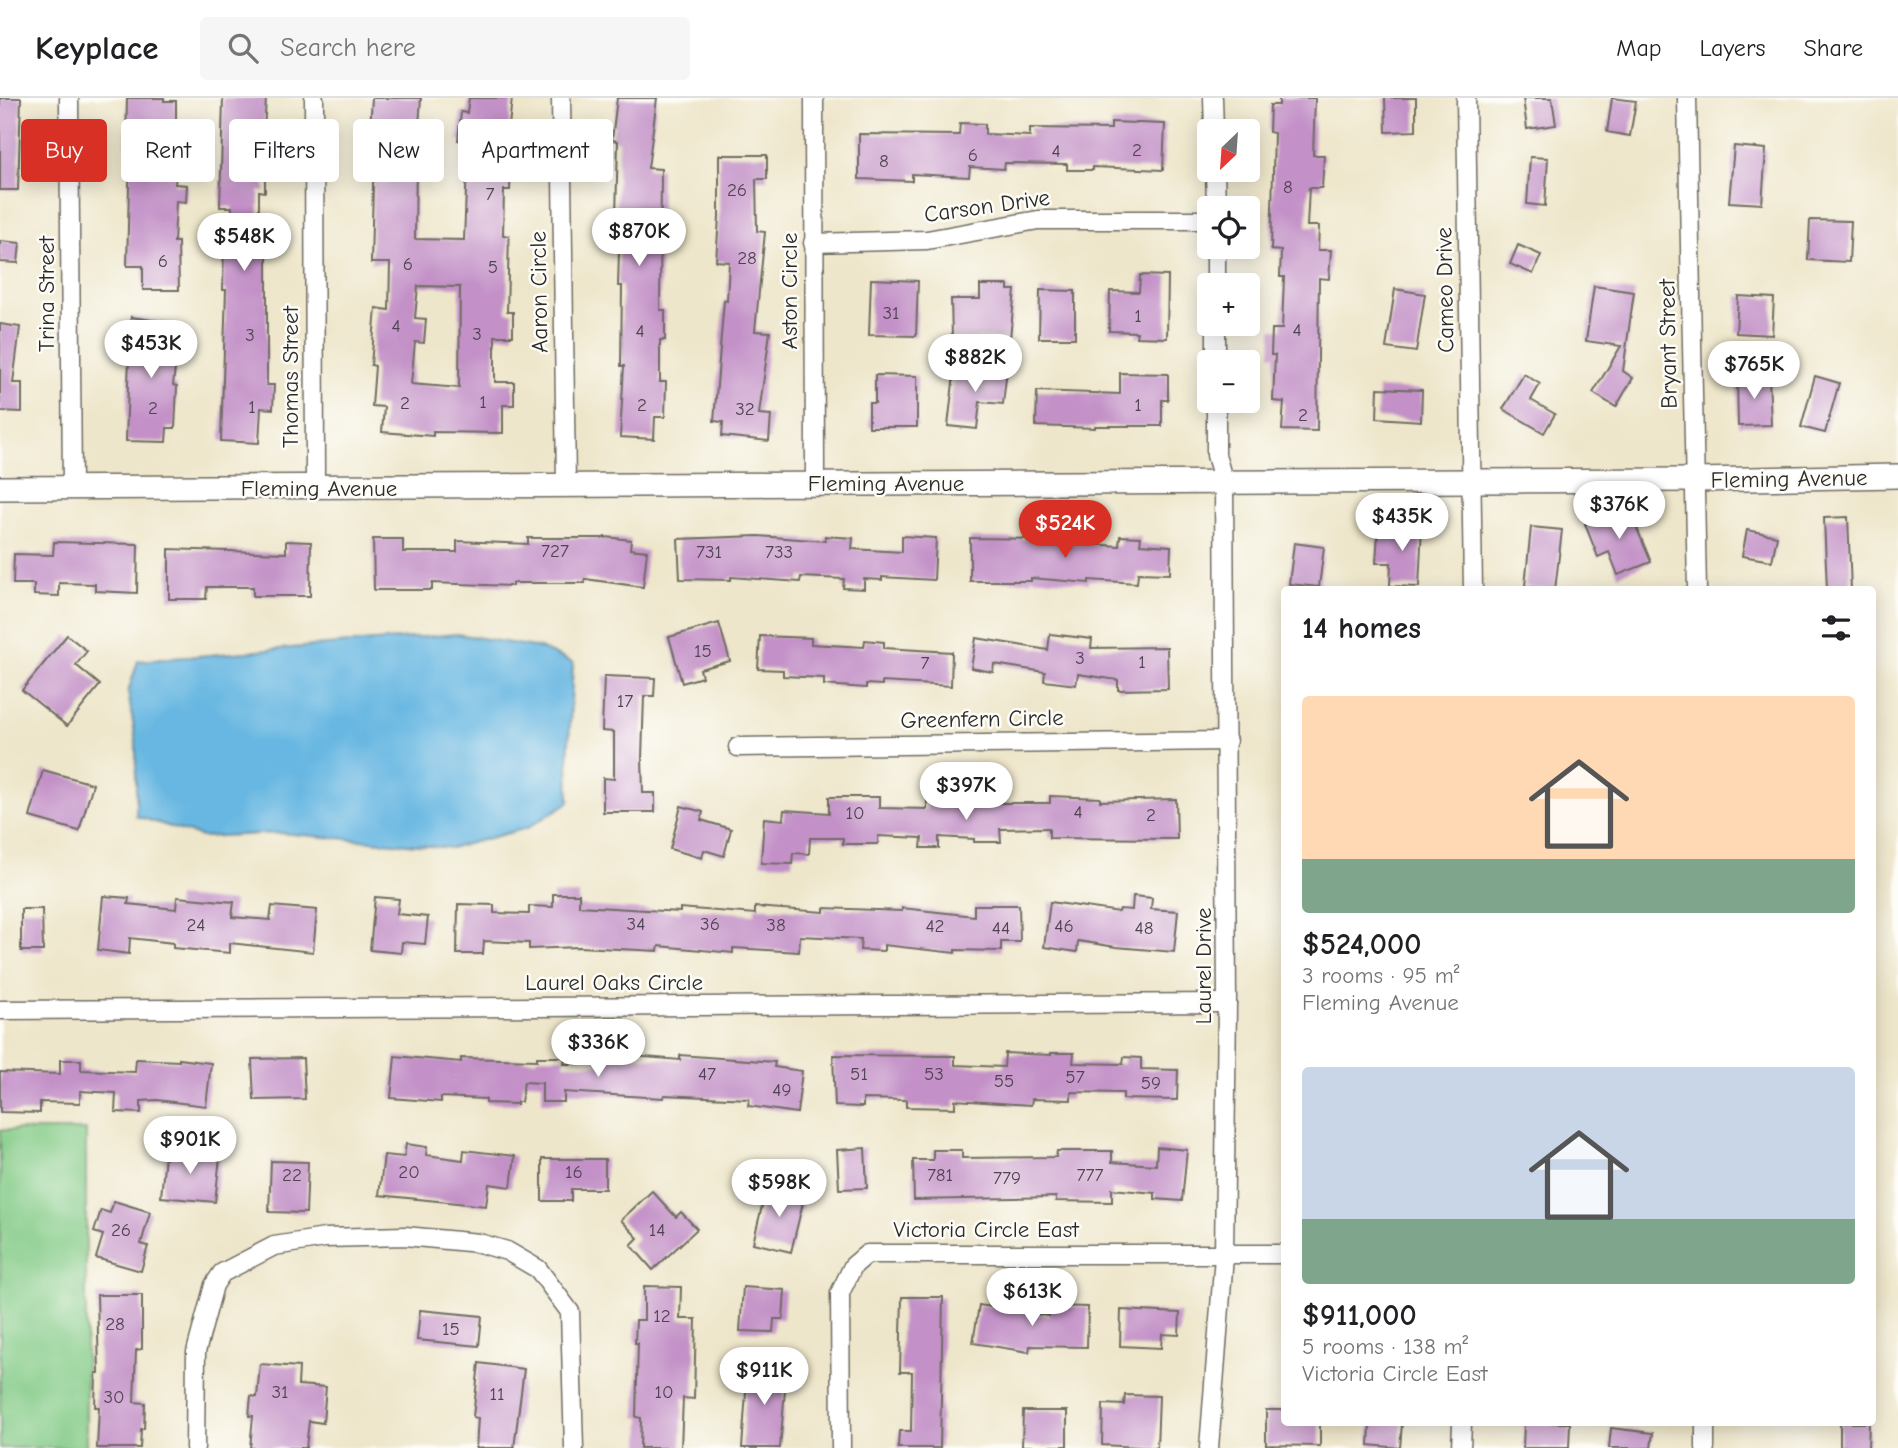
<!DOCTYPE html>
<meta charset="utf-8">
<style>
:root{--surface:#fff;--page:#f6f6f6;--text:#202124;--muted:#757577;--line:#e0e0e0;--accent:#d93025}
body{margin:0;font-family:"Comic Neue",sans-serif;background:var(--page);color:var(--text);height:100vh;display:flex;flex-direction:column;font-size:26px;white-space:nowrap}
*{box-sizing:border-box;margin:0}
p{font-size:23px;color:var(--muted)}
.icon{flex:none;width:38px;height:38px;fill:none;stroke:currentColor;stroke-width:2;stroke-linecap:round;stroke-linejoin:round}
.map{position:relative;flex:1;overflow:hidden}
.side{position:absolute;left:1281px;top:488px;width:595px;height:840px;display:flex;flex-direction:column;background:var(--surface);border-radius:7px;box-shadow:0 4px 18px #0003}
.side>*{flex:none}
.top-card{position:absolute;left:21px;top:21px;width:665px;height:63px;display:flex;gap:14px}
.needle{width:46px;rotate:205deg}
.controls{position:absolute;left:1197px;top:21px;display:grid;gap:14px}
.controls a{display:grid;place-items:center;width:63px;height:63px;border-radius:7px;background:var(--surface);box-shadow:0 4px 18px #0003;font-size:35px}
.price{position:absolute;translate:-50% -60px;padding:0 16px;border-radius:24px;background:#fff;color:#222;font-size:23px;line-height:46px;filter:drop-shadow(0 2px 4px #0008)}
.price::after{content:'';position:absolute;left:50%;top:42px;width:21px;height:16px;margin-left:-10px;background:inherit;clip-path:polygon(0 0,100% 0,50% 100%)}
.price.active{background:var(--accent);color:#fff}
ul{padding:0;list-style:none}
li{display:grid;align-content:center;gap:14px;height:371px;padding:0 21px}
li span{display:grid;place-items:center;height:217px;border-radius:7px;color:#555}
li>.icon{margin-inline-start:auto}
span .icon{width:126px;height:126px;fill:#fffc;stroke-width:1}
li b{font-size:30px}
h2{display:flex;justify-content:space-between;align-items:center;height:84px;padding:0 21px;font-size:30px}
.tag{padding:0 24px;border-radius:7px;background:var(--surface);box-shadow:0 4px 18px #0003;font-size:24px;line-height:63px}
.tag.active{background:var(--accent);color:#fff}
header{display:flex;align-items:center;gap:42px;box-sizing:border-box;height:98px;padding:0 35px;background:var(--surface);border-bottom:2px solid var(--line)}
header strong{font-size:33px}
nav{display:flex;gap:38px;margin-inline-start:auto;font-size:24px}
.search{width:490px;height:63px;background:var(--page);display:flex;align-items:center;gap:18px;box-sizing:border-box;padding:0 24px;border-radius:7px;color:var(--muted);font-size:26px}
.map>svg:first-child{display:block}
</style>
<header>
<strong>Keyplace</strong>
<div class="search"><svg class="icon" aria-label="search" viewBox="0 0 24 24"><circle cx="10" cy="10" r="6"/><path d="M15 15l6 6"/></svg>Search here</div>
<nav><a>Map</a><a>Layers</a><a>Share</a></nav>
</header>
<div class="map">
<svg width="1898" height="1350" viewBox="0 0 1898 1350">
<rect width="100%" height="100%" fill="#fdfcf7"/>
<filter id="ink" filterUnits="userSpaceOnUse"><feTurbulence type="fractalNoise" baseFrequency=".0143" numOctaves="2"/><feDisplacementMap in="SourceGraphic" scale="14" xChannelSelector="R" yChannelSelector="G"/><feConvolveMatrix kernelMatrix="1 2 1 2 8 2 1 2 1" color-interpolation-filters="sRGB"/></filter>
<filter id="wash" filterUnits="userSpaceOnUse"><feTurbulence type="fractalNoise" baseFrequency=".00686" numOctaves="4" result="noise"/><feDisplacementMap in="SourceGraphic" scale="28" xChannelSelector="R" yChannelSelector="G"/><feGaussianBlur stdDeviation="1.57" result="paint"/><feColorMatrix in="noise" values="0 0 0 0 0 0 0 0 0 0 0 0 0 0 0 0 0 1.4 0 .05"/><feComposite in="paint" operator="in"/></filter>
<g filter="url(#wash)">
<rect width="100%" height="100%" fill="#eee6ca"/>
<rect fill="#82ca86" stroke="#567a58" stroke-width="2" x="0" y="1032" width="86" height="318"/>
<polygon fill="#68b7e2" stroke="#4a7186" stroke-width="2" points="457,536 540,550 573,565 568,664 569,704 527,730 452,750 279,735 202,739 136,718 136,643 128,594 138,563"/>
<g id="blocks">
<g fill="#c391c7" fill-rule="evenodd">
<polygon points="0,0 21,0 18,92 0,92"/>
<polygon points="127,0 164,0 164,3 176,3 176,27 165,26 164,74 176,75 175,86 187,87 186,104 176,103 174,144 178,144 179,192 143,192 143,168 127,168 130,48 126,48"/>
<polygon points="223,0 266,0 262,66 265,66 265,94 259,93 259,144 267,144 267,287 274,287 273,311 261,310 259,345 221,343 226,192 223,192 224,143 232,143 232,109 220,109"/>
<path d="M372 0H421L419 27 412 26 409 62H416L415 141 464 142 468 43 458 42 461 14 467 15 469 0H512L505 65H511L510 92H504L503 137 509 138 507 214H513V238H495V284H514V307H503V335L433 334V338L382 334 384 309 372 308 375 268 371 267 376 210 389 212 390 165H371L374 47 369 46ZM418 188 460 189 459 290 411 286 415 244 424 245 426 221 415 220Z"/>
<polygon points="617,0 657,0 648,70 661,71 660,212 665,212 665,242 660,242 660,284 666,284 665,319 655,319 654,341 620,339 624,268 621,268 622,188 618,188 620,118 616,118 618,43 612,42"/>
<polygon points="1279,0 1315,0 1313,57 1324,57 1322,90 1309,90 1307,128 1319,128 1318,152 1331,152 1329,181 1319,180 1317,333 1282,332 1284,304 1273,303 1275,257 1271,257 1272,231 1282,231 1284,179 1280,179 1281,153 1271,152 1274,35 1269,34 1270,7 1279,7"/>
<polygon points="1385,0 1416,0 1416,33 1386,34"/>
<polygon points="1523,0 1552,0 1556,27 1527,31"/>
<polygon points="1612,0 1636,3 1630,38 1607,34"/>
<polygon points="1111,24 1165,26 1163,72 1093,69 1093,72 1067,72 1067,66 1005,65 1004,71 970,69 969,79 912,76 912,83 859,81 859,36 959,37 960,25 985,26 985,36 1030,38 1030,30 1111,31"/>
<polygon points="1734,48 1766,51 1762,106 1729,104"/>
<polygon points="719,57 767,57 767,81 756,81 757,133 765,134 755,233 770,234 759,316 771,317 769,343 722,338 723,324 714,323 724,202 727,203 729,164 716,163 719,119"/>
<polygon points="1530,59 1548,60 1545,108 1527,106"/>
<polygon points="1810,122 1851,123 1849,164 1808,162"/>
<polygon points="0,143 20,145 18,165 0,164"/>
<polygon points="1518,147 1541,157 1533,176 1510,166"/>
<polygon points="1140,177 1168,178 1167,240 1136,239 1137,234 1109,233 1110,193 1139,194"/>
<polygon points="871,181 918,183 916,238 869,237"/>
<polygon points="980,187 1008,187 1008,192 1015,192 1010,240 952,239 951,201 980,201"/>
<polygon points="1594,188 1634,194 1623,273 1633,280 1616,309 1593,295 1621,248 1586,243"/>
<polygon points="1395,191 1425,196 1416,254 1386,250"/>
<polygon points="1040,192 1075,193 1075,240 1039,240"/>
<polygon points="1738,198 1774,200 1772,237 1736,235"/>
<polygon points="131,219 166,224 166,228 180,230 173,287 177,288 175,330 167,330 166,344 126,343 129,258 126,257"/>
<polygon points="0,226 20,229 13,285 22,285 22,314 0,313"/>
<polygon points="970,267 1007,271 1003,306 980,304 977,331 948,328 954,276 968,278"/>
<polygon points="1120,275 1168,276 1168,302 1162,302 1162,328 1095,328 1095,330 1036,328 1037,293 1120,296"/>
<polygon points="1524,276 1540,286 1531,302 1555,316 1544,335 1503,311"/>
<polygon points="875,277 917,278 917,329 869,329 869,305 875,305"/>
<polygon points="1769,278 1771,327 1738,328 1737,279"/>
<polygon points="1815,278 1839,285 1825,335 1801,329"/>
<polygon points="1378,290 1422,292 1421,323 1377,320"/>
<polygon points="1628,409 1651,464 1618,477 1609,454 1598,459 1585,426"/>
<polygon points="1848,419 1851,492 1827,492 1824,420"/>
<polygon points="1389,425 1422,427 1419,489 1390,488 1391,465 1376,465 1378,435 1389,435"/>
<polygon points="1531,429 1562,432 1555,492 1525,488"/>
<polygon points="1747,432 1777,438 1772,463 1742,458"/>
<polygon points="1048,437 1072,439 1072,445 1119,448 1120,438 1141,439 1140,446 1171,448 1170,476 1138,475 1137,485 1089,482 1089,485 1031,480 1031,483 970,483 970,440 1047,441"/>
<polygon points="758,438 825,443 825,438 853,440 852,451 902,454 902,438 936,440 934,482 882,479 882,482 864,481 864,491 843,490 844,481 801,479 800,484 731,479 731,482 680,481 678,441"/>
<polygon points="605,439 631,442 630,451 647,453 643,489 585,481 585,485 512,485 512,488 432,485 432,492 374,492 373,441 403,441 403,454 457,454 457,443 528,446 528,440 605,440"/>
<polygon points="286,443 311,444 310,498 253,498 253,489 207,489 206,501 169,501 169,451 286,455"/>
<polygon points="54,444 138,446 137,495 95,493 95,486 59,485 59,498 34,497 34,486 13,486 14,456 53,457"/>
<polygon points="1294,445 1324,449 1319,489 1289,486"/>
<polygon points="719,525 730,563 700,571 702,579 682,585 669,539"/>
<polygon points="1050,536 1092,541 1091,550 1167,549 1168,591 1118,592 1118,582 1078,576 1076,587 1044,583 1045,574 994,566 993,574 971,570 976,540 1048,552"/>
<polygon points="67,537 87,553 76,567 100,587 67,628 22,592"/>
<polygon points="760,538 811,540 811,546 864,549 865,542 884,544 884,550 952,554 951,588 882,584 882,587 866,586 866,590 824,587 824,580 783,578 783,572 758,571"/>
<polygon points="604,578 655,580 654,598 644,598 642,660 643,695 655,695 655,714 603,714 603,680 614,681 614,634 602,633"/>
<polygon points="43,672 93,686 79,733 30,719"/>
<polygon points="973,697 1000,697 1000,705 1050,705 1050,698 1100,700 1100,703 1176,701 1177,741 1049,740 1049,730 1000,731 1001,744 974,744 974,741 939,739 939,750 921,750 922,740 878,738 878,746 843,746 843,740 810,740 809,756 793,755 792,766 761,765 764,720 783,722 784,712 829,715 829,699 879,699 879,710 927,711 927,698"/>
<polygon points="681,708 703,714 701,722 731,731 724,758 704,752 702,760 670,751"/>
<polygon points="553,796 579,796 579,808 680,814 680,810 755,816 755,809 824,814 824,810 902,813 902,810 974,818 974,807 1019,807 1020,844 1001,844 1001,853 955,852 955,855 884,847 884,853 860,852 861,841 800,838 799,854 733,850 733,855 659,848 658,853 579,849 529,851 529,845 484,843 483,856 457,856 458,806 494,807 494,815 529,816 529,808 553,809"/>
<polygon points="103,798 129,800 128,806 176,811 177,799 234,804 232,819 270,822 272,808 317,812 313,854 230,845 230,855 173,850 173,845 130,840 129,856 98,852"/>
<polygon points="1133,798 1152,800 1151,811 1178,813 1174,854 1116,849 1078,843 1077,854 1044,849 1050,804 1119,814 1120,811 1132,812"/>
<polygon points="375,799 399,801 397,816 428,819 425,846 402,844 401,855 370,852"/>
<polygon points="21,811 42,811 43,853 21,853"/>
<polygon points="1005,955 1051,957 1051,955 1074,955 1073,965 1123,966 1124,959 1141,960 1141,971 1178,972 1177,1002 1123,1001 1123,995 1071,994 1071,1002 1032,1001 1031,1007 955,1002 955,1010 906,1009 906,1002 863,1001 863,1009 835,1008 833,957 955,958 955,967 1004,969"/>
<polygon points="609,956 680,962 680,957 775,964 774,969 802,973 797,1015 748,1008 749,1001 664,997 663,1000 564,994 564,1004 542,1004 542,985 524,984 521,1004 517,1004 517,1006 486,1005 486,1001 441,999 441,1004 391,1000 395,958 461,964 461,960 537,962 537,959 565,959 564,966 608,966"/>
<polygon points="303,960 305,1001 254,1002 252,961"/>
<polygon points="136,961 179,963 179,961 211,965 206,1008 157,1002 141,1003 141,1015 115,1014 116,995 80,993 80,1005 40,1004 40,1015 0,1014 0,974 60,976 60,962 81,962 81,972 135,974"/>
<polygon points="406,1046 427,1049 426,1057 463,1062 464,1052 515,1058 511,1089 489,1086 486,1108 379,1097 384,1057 404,1059"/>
<polygon points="178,1047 196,1048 195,1056 220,1059 215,1104 161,1099 165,1057 177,1058"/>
<polygon points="1157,1049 1187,1052 1182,1103 1155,1101 1155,1095 1112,1091 1112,1104 1056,1103 1056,1099 914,1102 913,1062 933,1062 933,1052 962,1052 962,1060 1056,1059 1057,1053 1112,1053 1112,1064 1156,1067"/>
<polygon points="865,1050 867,1090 839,1091 837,1052"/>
<polygon points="542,1061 605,1061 605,1091 571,1091 571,1103 542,1103"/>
<polygon points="271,1063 308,1064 306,1115 269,1114"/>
<polygon points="771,1088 805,1096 791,1154 753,1145 764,1100 768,1101"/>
<polygon points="652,1093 676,1119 681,1114 697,1131 653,1172 631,1147 638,1140 621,1122"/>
<polygon points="114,1103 150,1114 141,1146 148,1148 141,1173 96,1160 103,1137 94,1134 101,1112 110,1115"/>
<polygon points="644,1188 681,1189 680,1221 696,1221 694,1301 683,1300 681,1350 640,1350 641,1320 636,1319 638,1245 635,1245 636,1222 644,1222"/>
<polygon points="743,1189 785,1192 783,1221 774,1221 773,1234 740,1233"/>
<polygon points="97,1197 142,1197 142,1251 136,1252 134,1304 145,1305 144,1331 141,1331 140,1350 97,1350 99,1309 95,1309 96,1275 99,1275"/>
<polygon points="902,1199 943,1199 940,1350 898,1350 899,1333 911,1333 912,1274 900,1274"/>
<polygon points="979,1207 1049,1218 1050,1208 1088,1209 1087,1249 1030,1248 1029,1254 973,1245"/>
<polygon points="420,1212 482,1218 479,1248 417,1242"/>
<polygon points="1121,1212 1180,1215 1179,1237 1162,1236 1161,1250 1120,1248"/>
<polygon points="479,1265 524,1271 514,1350 476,1350 478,1320 473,1319"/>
<polygon points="260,1266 299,1269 298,1287 326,1289 323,1325 309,1323 306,1350 250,1350 253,1318 249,1318 251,1298 257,1299"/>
<polygon points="748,1266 787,1269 780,1350 742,1350"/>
<polygon points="1125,1297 1159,1298 1157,1350 1102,1347 1103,1306 1124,1307"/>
<polygon points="1266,1312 1284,1312 1284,1325 1320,1325 1320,1348 1266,1347"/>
<polygon points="1023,1313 1067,1313 1067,1348 1022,1348"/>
<polygon points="1370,1325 1402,1325 1400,1350 1369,1347"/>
<polygon points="1524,1325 1570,1325 1569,1350 1523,1350"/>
<polygon points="1840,1325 1869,1325 1868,1350 1840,1348"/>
<polygon points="1611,1330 1653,1335 1651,1350 1609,1350"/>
</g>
</g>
</g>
<g filter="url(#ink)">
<use href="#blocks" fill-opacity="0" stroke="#6f6c63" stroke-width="2"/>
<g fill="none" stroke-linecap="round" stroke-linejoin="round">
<g stroke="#6f6c63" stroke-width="21">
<g id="minor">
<polyline points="69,0 72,391"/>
<polyline points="314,0 315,390"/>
<polyline points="561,0 566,387"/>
<polyline points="814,0 815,385"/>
<polyline points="1213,0 1214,33"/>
<polyline points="1466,0 1473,492"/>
<polyline points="1687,0 1697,492"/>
<polyline points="1215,72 1216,110"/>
<polyline points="813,145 927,142 1038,122 1209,122"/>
<polyline points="1216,149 1216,187"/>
<polyline points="1216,226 1216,264"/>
<polyline points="738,649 1227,643"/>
<polyline points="0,912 1227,905"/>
<polyline points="1705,1325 1705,1350"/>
<polyline points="195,1350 196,1254 214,1187 222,1175 274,1148 325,1140 405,1138 479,1145 507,1153 538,1171 570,1214 574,1350"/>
<polyline points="841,1350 840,1195 853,1168 867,1156 1284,1156"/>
<polyline points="1209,1350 1224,1158 1227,905 1224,385 1216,357 1216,303"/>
<polyline points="1461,1350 1462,1325"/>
</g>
</g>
<g stroke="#6f6c63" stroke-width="26">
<polyline id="tertiary" points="0,390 1696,382 1898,378"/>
</g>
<use href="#minor" stroke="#fff" stroke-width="18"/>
<use href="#tertiary" stroke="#fff" stroke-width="23"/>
</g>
</g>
<g text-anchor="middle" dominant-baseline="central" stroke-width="5" stroke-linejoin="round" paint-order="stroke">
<g font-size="19" fill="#514452">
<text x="1137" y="52">2</text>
<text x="1056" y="53">4</text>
<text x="973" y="57">6</text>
<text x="884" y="63">8</text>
<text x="1288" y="89">8</text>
<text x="737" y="92">26</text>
<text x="490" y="96">7</text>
<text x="747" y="160">28</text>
<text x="163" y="163">6</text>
<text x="408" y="166">6</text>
<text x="493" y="169">5</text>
<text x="891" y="215">31</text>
<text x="1138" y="218">1</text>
<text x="396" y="228">4</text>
<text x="1297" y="232">4</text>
<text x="640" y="233">4</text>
<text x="477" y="236">3</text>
<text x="250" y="237">3</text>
<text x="483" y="304">1</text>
<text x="405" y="305">2</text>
<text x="642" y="307">2</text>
<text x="1138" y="307">1</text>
<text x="252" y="309">1</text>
<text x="153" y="310">2</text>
<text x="745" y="311">32</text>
<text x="1303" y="317">2</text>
<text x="555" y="453">727</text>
<text x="709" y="454">731</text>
<text x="779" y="454">733</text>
<text x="703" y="553">15</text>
<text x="1080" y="560">3</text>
<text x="1142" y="564">1</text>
<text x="925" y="565">7</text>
<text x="625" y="603">17</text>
<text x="1078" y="714">4</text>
<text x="855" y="715">10</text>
<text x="1151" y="717">2</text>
<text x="636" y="826">34</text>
<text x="710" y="826">36</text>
<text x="196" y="827">24</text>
<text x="776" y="827">38</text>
<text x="935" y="828">42</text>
<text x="1064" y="828">46</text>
<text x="1001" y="830">44</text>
<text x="1144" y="830">48</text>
<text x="707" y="976">47</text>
<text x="859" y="976">51</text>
<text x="934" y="976">53</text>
<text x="1075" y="979">57</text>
<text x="1004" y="983">55</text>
<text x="1151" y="985">59</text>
<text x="782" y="992">49</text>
<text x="409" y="1074">20</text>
<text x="574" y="1074">16</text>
<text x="292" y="1077">22</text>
<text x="940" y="1077">781</text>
<text x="1090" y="1077">777</text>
<text x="1007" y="1080">779</text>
<text x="121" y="1132">26</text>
<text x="657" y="1132">14</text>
<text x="662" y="1218">12</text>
<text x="115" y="1226">28</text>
<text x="451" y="1231">15</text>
<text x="280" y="1294">31</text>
<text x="664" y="1294">10</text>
<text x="497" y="1296">11</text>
<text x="114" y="1299">30</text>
</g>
<g font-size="23" fill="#2b2b2b" stroke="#fdfcf7">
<text transform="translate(987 108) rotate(-8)">Carson Drive</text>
<text transform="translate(1445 192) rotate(-91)">Cameo Drive</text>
<text transform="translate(789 193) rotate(-90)">Aston Circle</text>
<text transform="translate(539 194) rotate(-91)">Aaron Circle</text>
<text transform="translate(46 196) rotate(-90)">Trina Street</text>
<text transform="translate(1668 246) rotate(-91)">Bryant Street</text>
<text transform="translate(290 279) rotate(-90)">Thomas Street</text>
<text transform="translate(1789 381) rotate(-1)">Fleming Avenue</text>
<text x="886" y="385">Fleming Avenue</text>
<text x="319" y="390">Fleming Avenue</text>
<text transform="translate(982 621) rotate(-1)">Greenfern Circle</text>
<text transform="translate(1203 868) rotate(-90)">Laurel Drive</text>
<text x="614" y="884">Laurel Oaks Circle</text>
<text x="986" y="1131">Victoria Circle East</text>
</g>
</g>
</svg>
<div class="controls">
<a><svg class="needle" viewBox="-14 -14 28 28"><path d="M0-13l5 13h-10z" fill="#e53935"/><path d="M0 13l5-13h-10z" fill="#757577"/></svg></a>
<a><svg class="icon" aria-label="locate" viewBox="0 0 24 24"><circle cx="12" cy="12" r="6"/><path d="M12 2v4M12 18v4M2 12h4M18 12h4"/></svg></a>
<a>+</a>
<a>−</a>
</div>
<b class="price" style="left:639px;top:170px">$870K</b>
<b class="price" style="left:244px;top:175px">$548K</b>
<b class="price" style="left:151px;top:282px">$453K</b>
<b class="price" style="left:975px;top:296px">$882K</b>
<b class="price" style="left:1754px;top:303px">$765K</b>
<b class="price" style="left:1619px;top:443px">$376K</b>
<b class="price" style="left:1402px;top:455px">$435K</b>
<b class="price active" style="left:1065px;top:462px">$524K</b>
<b class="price" style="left:966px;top:724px">$397K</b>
<b class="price" style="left:598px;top:981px">$336K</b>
<b class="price" style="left:190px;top:1078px">$901K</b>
<b class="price" style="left:779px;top:1121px">$598K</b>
<b class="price" style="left:1032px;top:1230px">$613K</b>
<b class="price" style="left:764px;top:1309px">$911K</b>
<div class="top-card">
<a class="tag active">Buy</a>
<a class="tag">Rent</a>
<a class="tag">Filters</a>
<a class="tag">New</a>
<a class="tag">Apartment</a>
</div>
<section class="side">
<h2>14 homes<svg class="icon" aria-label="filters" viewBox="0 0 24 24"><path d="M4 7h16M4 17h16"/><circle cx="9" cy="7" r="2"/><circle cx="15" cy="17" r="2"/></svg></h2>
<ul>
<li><span style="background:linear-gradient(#ffd9b3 75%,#7fa58c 0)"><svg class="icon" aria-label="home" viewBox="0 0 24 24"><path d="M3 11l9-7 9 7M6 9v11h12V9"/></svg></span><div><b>$524,000</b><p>3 rooms · 95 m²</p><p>Fleming Avenue</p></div></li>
<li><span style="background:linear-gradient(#c9d6e8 70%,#7fa58c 0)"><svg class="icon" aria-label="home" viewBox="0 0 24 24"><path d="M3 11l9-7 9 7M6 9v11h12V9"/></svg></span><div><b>$911,000</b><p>5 rooms · 138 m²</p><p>Victoria Circle East</p></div></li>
</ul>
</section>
</div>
